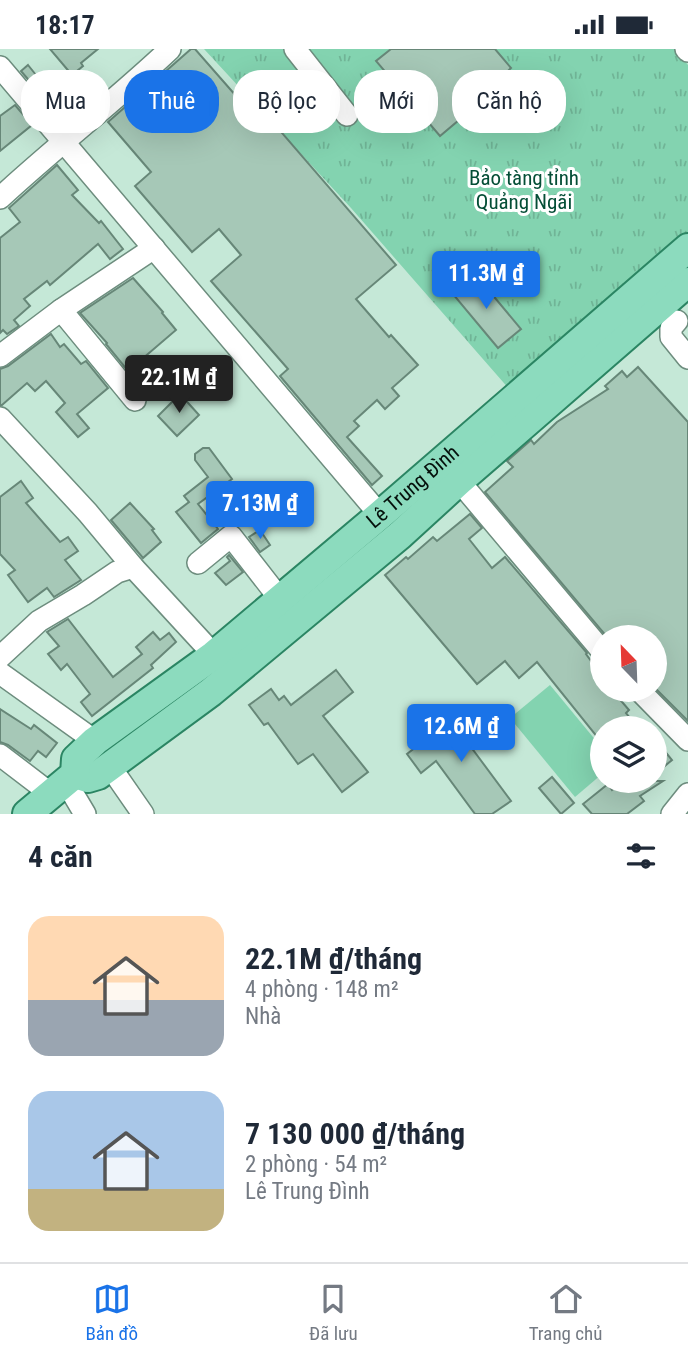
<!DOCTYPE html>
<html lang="vi">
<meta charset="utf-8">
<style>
:root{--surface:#fff;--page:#f2f2f3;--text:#1f2937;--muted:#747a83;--line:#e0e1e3;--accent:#1a73e8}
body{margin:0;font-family:"Roboto Condensed",sans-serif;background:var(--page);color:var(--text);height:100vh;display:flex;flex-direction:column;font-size:26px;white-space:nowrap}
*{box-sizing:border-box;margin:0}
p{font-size:23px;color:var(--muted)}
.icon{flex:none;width:38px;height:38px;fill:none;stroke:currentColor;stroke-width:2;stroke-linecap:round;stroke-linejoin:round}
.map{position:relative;height:765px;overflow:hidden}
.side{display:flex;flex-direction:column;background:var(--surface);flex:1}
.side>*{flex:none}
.hud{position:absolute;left:21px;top:21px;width:648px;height:63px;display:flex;gap:14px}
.needle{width:46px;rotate:337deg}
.fabs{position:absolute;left:590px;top:576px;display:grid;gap:14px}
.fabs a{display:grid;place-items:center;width:77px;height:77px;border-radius:50%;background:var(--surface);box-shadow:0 7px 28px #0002;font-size:35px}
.price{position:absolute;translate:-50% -60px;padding:0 16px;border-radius:7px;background:var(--accent);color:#fff;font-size:23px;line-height:46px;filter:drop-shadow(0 2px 4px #0008)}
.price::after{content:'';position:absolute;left:50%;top:42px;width:21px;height:16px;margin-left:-10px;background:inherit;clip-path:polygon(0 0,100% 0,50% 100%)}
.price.on{background:#222;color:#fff}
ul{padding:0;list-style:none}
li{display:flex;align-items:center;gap:21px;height:175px;padding:0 28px}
li span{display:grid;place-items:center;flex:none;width:196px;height:140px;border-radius:21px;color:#555}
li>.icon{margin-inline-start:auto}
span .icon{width:84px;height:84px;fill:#fffc;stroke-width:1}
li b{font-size:30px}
h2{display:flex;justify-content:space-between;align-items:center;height:84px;padding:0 28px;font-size:30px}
.chip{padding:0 24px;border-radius:28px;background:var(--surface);box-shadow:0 7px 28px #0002;font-size:24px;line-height:63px}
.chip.on{background:var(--accent);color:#fff}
.status{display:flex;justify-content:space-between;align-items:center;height:49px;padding:0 35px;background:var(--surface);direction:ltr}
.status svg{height:19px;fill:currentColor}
.tab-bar{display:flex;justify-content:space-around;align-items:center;height:98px;border-top:2px solid var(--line);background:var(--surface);font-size:19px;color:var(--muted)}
.tab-bar a{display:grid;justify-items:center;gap:4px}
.tab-bar .on{color:var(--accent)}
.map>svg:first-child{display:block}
</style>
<div class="status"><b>18:17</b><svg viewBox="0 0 49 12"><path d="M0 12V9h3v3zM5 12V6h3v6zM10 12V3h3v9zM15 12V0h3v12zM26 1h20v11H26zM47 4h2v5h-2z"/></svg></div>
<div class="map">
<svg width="688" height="765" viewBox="0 0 688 765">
<defs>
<pattern id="grass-tufts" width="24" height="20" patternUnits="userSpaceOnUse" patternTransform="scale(1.75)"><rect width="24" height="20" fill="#83d3b0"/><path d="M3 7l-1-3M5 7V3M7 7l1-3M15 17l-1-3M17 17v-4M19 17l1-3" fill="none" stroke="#70b496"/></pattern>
</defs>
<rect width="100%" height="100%" fill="#c5e8d7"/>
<polygon fill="url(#grass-tufts)" points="204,0 675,0 688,16 688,187 510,341 351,159"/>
<polygon fill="#83d3b0" points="550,636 602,699 602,725 575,748 510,669"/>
<g fill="#a6c8b7" stroke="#678778" stroke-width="2">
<polygon points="50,0 98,0 81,14 83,17 72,26"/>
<polygon points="191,0 195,0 237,48 245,41 396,216 356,250 389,288 391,286 418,316 392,339 399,347 385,360 377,351 354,372 359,377 347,388 382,427 372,436 280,327 288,320 211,232 241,206 219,180 192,203 135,137 151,123 108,73"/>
<polygon points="391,0 495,0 511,19 506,24 510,28 440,87 376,12"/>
<polygon points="28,16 60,56 54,61 21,22"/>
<polygon points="299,27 320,53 315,57 294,30"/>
<polygon points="15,56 32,76 0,102 0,67"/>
<polygon points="57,116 78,141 72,146 99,174 101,172 123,200 110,210 98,195 50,236 47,232 24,250 30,257 14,271 19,277 7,285 3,281 0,284 0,189 20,173 9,159"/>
<polygon points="475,225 521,280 498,299 452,244"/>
<polygon points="133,229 163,263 162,264 176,281 128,322 106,295 107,294 80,264"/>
<polygon points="51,285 60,298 64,295 81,315 86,312 108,339 77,365 89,379 78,388 56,363 65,354 46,332 35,342 27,334 2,356 0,356 0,320 8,317"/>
<polygon points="638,318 688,373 688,672 654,638 654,588 607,588 485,443 513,418 507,412 531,391 534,395 557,373 608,340 605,337 622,322 627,328"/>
<polygon points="180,345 199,366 177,387 158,367"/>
<polygon points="203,399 209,399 232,430 198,455 218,480 201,494 176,463 189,453 184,447 208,428 195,411 195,405"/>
<polygon points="21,432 33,449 26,454 60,493 68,488 78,502 65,511 81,531 54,548 47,539 28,553 8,526 15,521 0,505 0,448"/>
<polygon points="130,454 154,480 152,481 161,493 143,509 111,471"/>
<polygon points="470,465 482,479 469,490 492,519 505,508 587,604 586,605 602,627 602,640 611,640 629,661 626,664 630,669 619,679 602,679 602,694 537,613 519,629 505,612 477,635 385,526 406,508 408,510 433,488 437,492"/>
<polygon points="260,481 270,496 260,503 249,488"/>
<polygon points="229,506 243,523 226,536 215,524 230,512 227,508"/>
<polygon points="68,570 113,628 142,605 136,598 153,583 160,591 169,584 176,593 151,616 153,619 92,667 81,653 90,645 67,615 61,621 48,605 59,597 47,583"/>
<polygon points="336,621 353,643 323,667 368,723 342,743 313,705 298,715 268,674 264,676 249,656 271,640 279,651 284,647 291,656"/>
<polygon points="466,659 480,678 465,690 511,752 492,765 475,765 436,712 421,724 407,705"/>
<polygon points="0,660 31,680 34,676 57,694 46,708 38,702 30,712 8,696 0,693"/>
<polygon points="663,700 672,711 654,726 654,707"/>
<polygon points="552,728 574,754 561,765 539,739"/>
<polygon points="623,732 663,732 640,747 644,752 627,765 592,765 583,755 608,735 612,741"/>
</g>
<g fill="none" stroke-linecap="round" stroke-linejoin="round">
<g stroke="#6d8d7e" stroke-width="24">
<g id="minor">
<polyline points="295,0 347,66"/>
<polyline points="686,0 688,2"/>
<polyline points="0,18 380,466"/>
<path d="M0 149C55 98 115 52 170 0"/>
<polyline points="61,261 135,351"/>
<polyline points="677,272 671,279 671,288 688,309"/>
<polyline points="0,307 61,261 154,199"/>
<polyline points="0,369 88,464 133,518 214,606"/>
<polyline points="459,432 602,602"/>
<polyline points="198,514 231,487 280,550"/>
<polyline points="0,608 39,572 83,546 117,523 133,518"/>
<polyline points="0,624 95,692"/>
<polyline points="638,640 688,691"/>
<polyline points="0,706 51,745"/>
<polyline points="109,716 143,765"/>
<polyline points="66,733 85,765"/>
<polyline points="672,765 688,745"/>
</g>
</g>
<g stroke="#2b8563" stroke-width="32">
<g id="major">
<polyline points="75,725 88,729 98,726 211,643 400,486 459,432 688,233"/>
<path id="s1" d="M27 765 75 725 76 710 95 692 214 606 380 466 688 199"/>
</g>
</g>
<use href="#minor" stroke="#fff" stroke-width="21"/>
<use href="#major" stroke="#8cdbbe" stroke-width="28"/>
</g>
<g text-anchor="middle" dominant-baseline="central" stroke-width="6" stroke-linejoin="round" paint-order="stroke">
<g font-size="21" fill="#044e36" stroke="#fff">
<text x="524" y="129">Bảo tàng tỉnh<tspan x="524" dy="24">Quảng Ngãi</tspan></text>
</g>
<g font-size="21" fill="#05110c" stroke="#fff">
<text stroke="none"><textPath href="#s1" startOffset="511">Lê Trung Đình</textPath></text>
</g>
</g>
</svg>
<div class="fabs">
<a><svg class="needle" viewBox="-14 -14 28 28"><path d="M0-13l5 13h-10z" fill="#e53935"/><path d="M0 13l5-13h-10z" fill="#747a83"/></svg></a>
<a><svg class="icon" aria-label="layers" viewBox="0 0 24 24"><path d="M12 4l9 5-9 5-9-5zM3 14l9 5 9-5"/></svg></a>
</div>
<b class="price" style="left:486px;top:262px">11.3M ₫</b>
<b class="price on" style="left:179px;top:366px">22.1M ₫</b>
<b class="price" style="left:260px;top:492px">7.13M ₫</b>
<b class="price" style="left:461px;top:715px">12.6M ₫</b>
<div class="hud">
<a class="chip">Mua</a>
<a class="chip on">Thuê</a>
<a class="chip">Bộ lọc</a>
<a class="chip">Mới</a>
<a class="chip">Căn hộ</a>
</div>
</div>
<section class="side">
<h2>4 căn<svg class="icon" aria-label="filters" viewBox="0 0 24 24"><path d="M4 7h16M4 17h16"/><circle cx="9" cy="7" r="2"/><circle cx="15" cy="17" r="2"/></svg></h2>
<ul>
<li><span style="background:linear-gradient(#ffd9b3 60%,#9aa5b1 0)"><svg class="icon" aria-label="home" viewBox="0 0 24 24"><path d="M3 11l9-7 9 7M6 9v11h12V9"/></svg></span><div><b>22.1M ₫/tháng</b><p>4 phòng · 148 m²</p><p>Nhà</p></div></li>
<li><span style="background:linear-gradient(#a9c7e8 70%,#c2b280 0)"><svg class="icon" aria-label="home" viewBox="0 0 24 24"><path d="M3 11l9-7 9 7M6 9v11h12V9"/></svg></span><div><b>7 130 000 ₫/tháng</b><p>2 phòng · 54 m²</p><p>Lê Trung Đình</p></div></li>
</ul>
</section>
<nav class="tab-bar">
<a class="on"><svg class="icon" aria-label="map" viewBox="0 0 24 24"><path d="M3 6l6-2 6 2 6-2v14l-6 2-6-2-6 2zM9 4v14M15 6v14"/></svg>Bản đồ</a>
<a><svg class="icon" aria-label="saved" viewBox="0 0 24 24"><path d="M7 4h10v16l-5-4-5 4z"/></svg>Đã lưu</a>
<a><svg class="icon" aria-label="home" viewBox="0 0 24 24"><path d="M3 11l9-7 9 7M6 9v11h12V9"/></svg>Trang chủ</a>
</nav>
